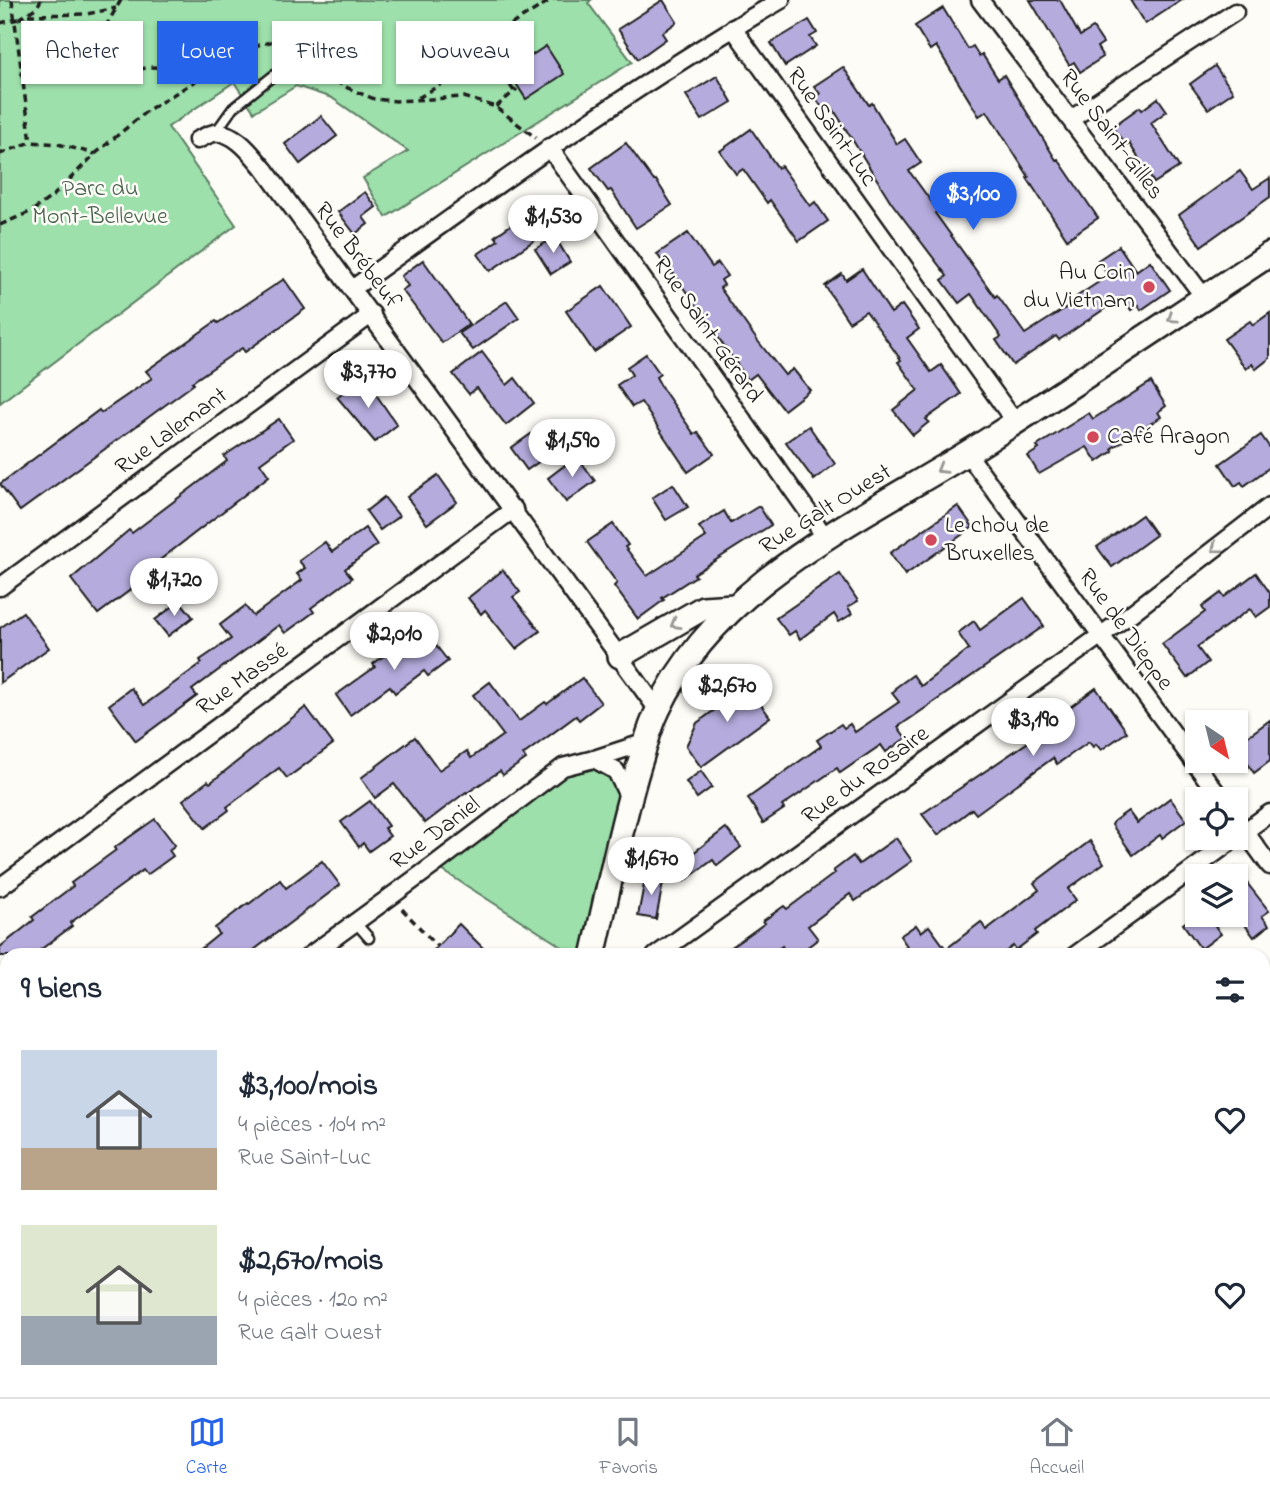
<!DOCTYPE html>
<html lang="fr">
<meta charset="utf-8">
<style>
:root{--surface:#fff;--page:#f2f2f3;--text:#1f2937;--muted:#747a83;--line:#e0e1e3;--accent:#2563eb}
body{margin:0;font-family:"Indie Flower",sans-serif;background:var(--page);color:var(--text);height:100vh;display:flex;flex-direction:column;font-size:26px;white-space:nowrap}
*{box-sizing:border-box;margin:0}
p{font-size:23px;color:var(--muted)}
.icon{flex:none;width:38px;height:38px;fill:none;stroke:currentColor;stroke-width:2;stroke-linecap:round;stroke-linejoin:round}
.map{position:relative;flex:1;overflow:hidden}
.drawer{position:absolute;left:0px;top:948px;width:1270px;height:450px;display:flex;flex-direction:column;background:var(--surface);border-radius:21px 21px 0 0;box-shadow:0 2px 5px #0004}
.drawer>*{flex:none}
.guide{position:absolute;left:21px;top:21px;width:700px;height:63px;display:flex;gap:14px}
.needle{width:46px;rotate:145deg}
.tools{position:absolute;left:1185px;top:710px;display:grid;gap:14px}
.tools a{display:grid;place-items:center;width:63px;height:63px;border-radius:0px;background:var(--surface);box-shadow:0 2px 5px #0004;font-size:35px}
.price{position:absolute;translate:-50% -60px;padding:0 16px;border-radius:24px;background:#fff;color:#222;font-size:23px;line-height:46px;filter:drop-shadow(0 2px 4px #0008)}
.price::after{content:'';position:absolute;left:50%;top:42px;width:21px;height:16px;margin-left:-10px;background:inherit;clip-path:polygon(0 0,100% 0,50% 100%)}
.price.current{background:var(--accent);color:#fff}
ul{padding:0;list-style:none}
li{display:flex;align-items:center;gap:21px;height:175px;padding:0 21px}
li span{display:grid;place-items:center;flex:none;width:196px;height:140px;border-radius:0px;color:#555}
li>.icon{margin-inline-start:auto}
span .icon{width:84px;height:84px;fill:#fffc;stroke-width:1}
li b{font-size:30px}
h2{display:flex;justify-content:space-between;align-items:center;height:84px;padding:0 21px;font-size:30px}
.tag{padding:0 24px;border-radius:0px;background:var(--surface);box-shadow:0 2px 5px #0004;font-size:24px;line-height:63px}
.tag.current{background:var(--accent);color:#fff}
.tab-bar{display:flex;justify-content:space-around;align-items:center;height:98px;border-top:2px solid var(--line);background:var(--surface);font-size:19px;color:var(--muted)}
.tab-bar a{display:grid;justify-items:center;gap:4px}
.tab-bar .current{color:var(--accent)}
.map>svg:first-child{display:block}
</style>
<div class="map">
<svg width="1270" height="1397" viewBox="0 0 1270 1397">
<rect width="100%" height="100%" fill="#fdfcf7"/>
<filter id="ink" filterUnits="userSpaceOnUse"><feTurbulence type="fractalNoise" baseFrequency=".0143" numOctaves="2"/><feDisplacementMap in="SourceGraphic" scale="14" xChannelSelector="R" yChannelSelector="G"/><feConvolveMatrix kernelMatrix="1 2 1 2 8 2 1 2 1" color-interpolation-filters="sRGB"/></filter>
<g filter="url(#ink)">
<g fill="#9de0ab" stroke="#5c7e64" stroke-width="2">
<polygon points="0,0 591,0 588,3 632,62 386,217 363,178 408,151 332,98 296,86 254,112 234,82 168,127 236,225 0,403"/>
<polygon points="594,759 629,798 593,955 575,955 434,865 563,767"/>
</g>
<g fill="#b5acdd" stroke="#1c1c1c" stroke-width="2">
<polygon points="663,0 677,22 662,33 666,39 638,59 618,29"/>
<polygon points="1030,0 1060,0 1080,36 1093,28 1103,43 1097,47 1103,57 1080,72 1074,62 1069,65"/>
<polygon points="1130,0 1182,0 1145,24"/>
<polygon points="943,8 968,49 973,46 979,56 982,54 998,79 1004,75 1056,160 1058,159 1098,218 1067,239 1027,178 1029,177 987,111 979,116 936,46 930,50 915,26"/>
<polygon points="809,20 817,33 810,37 816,46 785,66 771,43"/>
<polygon points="546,46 564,74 526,99 508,71"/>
<polygon points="1215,66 1233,92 1208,109 1190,84"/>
<polygon points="843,67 869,105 872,103 897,144 905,139 921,163 909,171 938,211 935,213 995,297 997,295 1025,334 1078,300 1076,297 1108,276 1098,260 1119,246 1136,271 1150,261 1170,290 1141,310 1138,305 1131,310 1122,297 1059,340 1056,336 1013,365 996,340 1001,337 971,294 959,303 942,280 947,276 891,202 832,107 825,112 815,97 820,94 814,86"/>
<polygon points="717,76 732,102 702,120 686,95"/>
<polygon points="1158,98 1167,111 1151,123 1179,167 1154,183 1129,143 1126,145 1112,127 1140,107 1142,110"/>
<polygon points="321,116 337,136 300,164 285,144"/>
<polygon points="751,129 778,168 781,166 810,206 815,202 828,221 799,241 770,200 767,203 743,169 736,174 720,151"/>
<polygon points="626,143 654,181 656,180 672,205 636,228 611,190 608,191 591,168"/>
<polygon points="1240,171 1253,189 1270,178 1270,197 1201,246 1179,215"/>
<polygon points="365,192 376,207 363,217 368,224 355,234 338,212"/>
<polygon points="528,213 542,235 490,271 478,254 498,240 495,236"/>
<polygon points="688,233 712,267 718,263 727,276 721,280 724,285 720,288 757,340 785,375 793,369 810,390 784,410 756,374 748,380 673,273 671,274 657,254"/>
<polygon points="555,237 570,262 551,274 535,249"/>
<polygon points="423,260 469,324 442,343 402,290 408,286 401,276"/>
<polygon points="862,269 891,313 902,305 919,329 907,338 931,372 941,365 961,394 926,419 929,422 913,435 893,410 918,390 898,362 901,360 866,311 849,322 825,286 842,274 846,280"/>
<polygon points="284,279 305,309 245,352 242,348 192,382 194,384 20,511 0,484 99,410 101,413 152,378 146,371 216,321 218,323"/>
<polygon points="603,286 631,327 594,352 566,311"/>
<polygon points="507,301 519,318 473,350 459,333"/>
<polygon points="1270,313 1270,358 1256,369 1252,364 1246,369 1224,339 1250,321 1253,325"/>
<polygon points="482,352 507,385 515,378 534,403 506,425 477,388 469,394 453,374"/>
<polygon points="646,354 660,374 656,377 662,388 694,434 698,432 714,454 688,472 641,402 632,407 617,385 632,375 627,367"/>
<polygon points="364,377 397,425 375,442 337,397"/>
<polygon points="1151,382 1166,406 1158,412 1161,417 1112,448 1113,451 1097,462 1087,447 1039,474 1028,456 1039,449 1037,446 1089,413 1093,419"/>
<polygon points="279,419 293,439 260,463 269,476 156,563 160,568 98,614 71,579 129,530 132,533 227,461 224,456"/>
<polygon points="809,426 835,464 814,480 786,442"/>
<polygon points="531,434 547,456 527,470 511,448"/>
<polygon points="1261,435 1270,448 1270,467 1244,486 1241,482 1235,486 1220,464"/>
<polygon points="577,456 595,481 566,502 548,478"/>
<polygon points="438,475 457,502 427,524 407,497"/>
<polygon points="673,484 688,507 666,520 652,498"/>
<polygon points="384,497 399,516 380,530 366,511"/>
<polygon points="759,506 771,525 694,574 696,576 662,598 664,600 638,619 614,586 617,583 587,542 613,524 628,545 625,547 647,576 706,537 699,527 724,511 731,523"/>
<polygon points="958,506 973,527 905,575 890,553"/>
<polygon points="1142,515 1156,535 1112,567 1097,547"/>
<polygon points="365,528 377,545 345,569 352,578 311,608 314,612 285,633 279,625 192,690 197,696 136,741 109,705 131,688 144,705 202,663 200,660 231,639 220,625 245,606 253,616 302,580 297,574 305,568 299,561 325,542 332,552"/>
<polygon points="503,570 520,592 513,597 540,631 516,649 485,610 481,614 468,598"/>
<polygon points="1256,573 1270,593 1270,607 1256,617 1250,609 1197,647 1208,662 1187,678 1162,644 1205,612 1202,607 1221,593 1224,597"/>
<polygon points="840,574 858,601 848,607 852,614 839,622 834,614 800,639 795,631 789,635 776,618"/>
<polygon points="1024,598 1044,626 898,727 906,738 886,752 881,745 840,773 837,768 782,806 784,809 763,823 748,798 821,746 817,740 841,724 844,728 850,724 855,732 899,702 892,693 896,689 895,688 913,675 921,686 969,649 958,633 974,621 980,630"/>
<polygon points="180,601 193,617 168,636 155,620"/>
<polygon points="23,612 49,648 0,683 0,628"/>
<polygon points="424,630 448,661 428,676 424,671 395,693 390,686 350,715 336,695 375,667 373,664 393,649 396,653"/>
<polygon points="582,678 601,703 579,720 576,716 523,755 526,759 503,775 500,771 467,793 466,792 425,823 394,784 375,798 361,778 415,737 439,770 467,751 471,758 503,735 473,695 490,682 519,721 545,702 547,704"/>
<polygon points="743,680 770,717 701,767 686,746 697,723 724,703 719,697"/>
<polygon points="1096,688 1127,732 1101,750 1096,744 1093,747 1089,742 1057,764 1053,758 976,814 972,809 938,835 922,814 1037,736 1035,733"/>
<polygon points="306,707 333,744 287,778 279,768 227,807 229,810 205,828 183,800 208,781 210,783"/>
<polygon points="1270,720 1270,761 1254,773 1236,745"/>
<polygon points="701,771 712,787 697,798 686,782"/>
<polygon points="1170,798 1186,820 1162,838 1160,835 1133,855 1112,825 1114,821 1128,811 1137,823"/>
<polygon points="370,801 388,826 384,828 390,836 369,851 363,843 359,847 341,822"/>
<polygon points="155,819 175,845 169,850 173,856 147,875 143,870 70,923 72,926 32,956 0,956 0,947 34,920 32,917 73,886 71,883 116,850 114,848"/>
<polygon points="726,828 741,847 717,866 713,860 684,881 670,862 685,851 689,856"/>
<polygon points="896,838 912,861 855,901 850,894 808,926 818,939 796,956 788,956 782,946 769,956 719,956 765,923 763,921 784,906 787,909 835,873 833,871 853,856 859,864"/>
<polygon points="1090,841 1104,863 1068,889 1076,900 1035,931 1037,934 1016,950 1013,946 1000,956 894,956 907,946 900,936 916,925 921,932 929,926 946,949 981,922 986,930 1039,890 1034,883"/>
<polygon points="322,861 340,885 246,956 192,956 219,934 215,928 248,903 249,904 280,880 286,888"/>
<polygon points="1236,869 1269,911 1262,916 1269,925 1254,937 1236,913"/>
<polygon points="646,874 664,878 656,919 638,916"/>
<polygon points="1195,915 1207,915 1221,934 1201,949 1183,924"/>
<polygon points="459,924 491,956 428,956"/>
</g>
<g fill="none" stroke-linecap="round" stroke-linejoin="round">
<g stroke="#1c1c1c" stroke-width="13">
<g id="lane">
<polyline points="215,133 233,108 284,67 289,40"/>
<polyline points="355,922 369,938"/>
<polyline points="712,1397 726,1393"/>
</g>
</g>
<g stroke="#1c1c1c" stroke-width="21">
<g id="street">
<polyline points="980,0 1204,297"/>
<polyline points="733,28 1015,422"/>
<polyline points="1071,119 1235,12"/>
<path d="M197 140C202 138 209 134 214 133 235 130 253 156 265 170L658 710"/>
<polyline points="549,147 811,516 826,539"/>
<path d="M352 289C492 188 632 87 781 0"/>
<polyline points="967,453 1222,800"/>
<polyline points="0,587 372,314"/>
<polyline points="594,759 616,771 629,798"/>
<polyline points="1236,819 1270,866"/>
<polyline points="0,887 514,509"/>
<polyline points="309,956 434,865 563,767 594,759 646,742"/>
<polyline points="655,956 1125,618 1270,506"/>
<polyline points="1074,956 1270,813"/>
<polyline points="0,1188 7,1183"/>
<polyline points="830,1391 834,1397"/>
</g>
</g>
<g stroke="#1c1c1c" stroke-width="28">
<g id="secondary">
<polyline points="620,656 703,608 734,606"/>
<path d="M593 956C608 892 620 828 639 765 645 747 649 728 658 710 719 578 871 515 988 440 1083 379 1176 316 1270 254"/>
<polyline points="1264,1129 1270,1125"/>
<polyline points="482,1397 484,1391"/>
<polyline points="888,1397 896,1391"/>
</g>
</g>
<g stroke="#1c1c1c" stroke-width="3.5" stroke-dasharray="7 5" stroke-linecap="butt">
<polyline points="12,0 31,142"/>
<polyline points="121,0 95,45 122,73 150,67 212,69"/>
<polyline points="28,15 87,14 116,8"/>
<polyline points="19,19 37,7 41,0"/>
<polyline points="512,25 528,48"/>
<polyline points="301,48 326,74 343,86 374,99 396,101 464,97 496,107 536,138"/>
<polyline points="514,91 499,69 507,49 521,38"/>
<polyline points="418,98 440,85 454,67 476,46 551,0"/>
<polyline points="496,107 517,89"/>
<polyline points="0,154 31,142 58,144 95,154"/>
<polyline points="0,225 32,211 54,195 95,154 148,110 251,47 274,41"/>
<polyline points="402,909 437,946"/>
</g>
<use href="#lane" stroke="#fdfcf7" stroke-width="8"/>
<use href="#street" stroke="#fdfcf7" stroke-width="16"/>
<use href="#secondary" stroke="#fdfcf7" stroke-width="23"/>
<polyline stroke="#1c1c1c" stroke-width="3.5" stroke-dasharray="7 5" stroke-linecap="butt" points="0,23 19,19"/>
</g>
<defs><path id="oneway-chevron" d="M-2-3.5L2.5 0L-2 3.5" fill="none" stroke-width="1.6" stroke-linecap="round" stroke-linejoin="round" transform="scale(1.75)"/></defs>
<g stroke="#989794">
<use href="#oneway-chevron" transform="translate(1172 318) rotate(146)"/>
<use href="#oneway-chevron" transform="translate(941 469) rotate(149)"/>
<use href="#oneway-chevron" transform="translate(1216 548) rotate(143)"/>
<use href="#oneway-chevron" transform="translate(675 624) rotate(150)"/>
</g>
</g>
<g fill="#d1495b" stroke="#fdfcf7" stroke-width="2.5">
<circle cx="1149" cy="287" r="7"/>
<circle cx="1093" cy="437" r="7"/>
<circle cx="931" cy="540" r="7"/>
</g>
<g text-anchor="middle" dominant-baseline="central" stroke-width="5" stroke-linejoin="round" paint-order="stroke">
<g font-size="24" fill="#1c1c1c" stroke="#fdfcf7">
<text transform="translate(831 127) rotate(55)">Rue Saint-Luc</text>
<text transform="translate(1111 135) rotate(53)">Rue Saint-Gilles</text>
<text transform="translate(357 256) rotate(53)">Rue Brébeuf</text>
<text transform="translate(707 330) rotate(55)">Rue Saint-Gérard</text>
<text transform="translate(172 432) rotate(-36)">Rue Lalemant</text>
<text transform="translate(826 510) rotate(-32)">Rue Galt Ouest</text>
<text transform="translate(1125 630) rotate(54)">Rue de Dieppe</text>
<text transform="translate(243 680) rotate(-36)">Rue Massé</text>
<text transform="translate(866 776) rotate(-36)">Rue du Rosaire</text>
<text transform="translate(436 834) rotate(-37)">Rue Daniel</text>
</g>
<g font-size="24" fill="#49614e" stroke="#fdfcf7">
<text x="100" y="189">Parc du<tspan x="100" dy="28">Mont-Bellevue</tspan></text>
</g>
<g font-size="24" fill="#1c1c1c" stroke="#fdfcf7" text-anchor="start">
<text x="1135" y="273" text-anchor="end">Au Coin<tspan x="1135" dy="28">du Vietnam</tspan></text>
<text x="1107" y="437">Café Aragon</text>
<text x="945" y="526">Le chou de<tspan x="945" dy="28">Bruxelles</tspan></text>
</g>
</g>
</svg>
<div class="tools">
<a><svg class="needle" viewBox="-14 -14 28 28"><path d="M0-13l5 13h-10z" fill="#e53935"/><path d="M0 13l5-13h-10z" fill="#747a83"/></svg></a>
<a><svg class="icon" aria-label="locate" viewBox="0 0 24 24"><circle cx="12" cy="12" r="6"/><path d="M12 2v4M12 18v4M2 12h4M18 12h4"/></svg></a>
<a><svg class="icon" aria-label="layers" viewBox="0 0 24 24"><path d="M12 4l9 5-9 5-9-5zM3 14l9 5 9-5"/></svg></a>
</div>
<b class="price current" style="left:973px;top:232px">$3,100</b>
<b class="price" style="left:553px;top:255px">$1,530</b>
<b class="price" style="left:368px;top:410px">$3,770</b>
<b class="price" style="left:572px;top:479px">$1,590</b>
<b class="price" style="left:174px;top:618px">$1,720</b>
<b class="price" style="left:394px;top:672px">$2,010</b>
<b class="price" style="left:727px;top:724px">$2,670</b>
<b class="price" style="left:1033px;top:758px">$3,190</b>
<b class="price" style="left:651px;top:897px">$1,670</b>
<div class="guide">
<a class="tag">Acheter</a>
<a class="tag current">Louer</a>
<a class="tag">Filtres</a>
<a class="tag">Nouveau</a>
</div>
<section class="drawer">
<h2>9 biens<svg class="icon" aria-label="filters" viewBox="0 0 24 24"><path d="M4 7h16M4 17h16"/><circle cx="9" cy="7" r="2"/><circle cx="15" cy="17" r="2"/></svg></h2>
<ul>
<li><span style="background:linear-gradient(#c9d6e8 70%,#b9a48a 0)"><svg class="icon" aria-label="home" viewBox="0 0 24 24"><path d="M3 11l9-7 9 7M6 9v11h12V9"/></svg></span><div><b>$3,100/mois</b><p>4 pièces · 104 m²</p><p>Rue Saint-Luc</p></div><svg class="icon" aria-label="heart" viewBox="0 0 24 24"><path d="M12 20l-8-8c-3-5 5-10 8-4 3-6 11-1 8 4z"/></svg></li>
<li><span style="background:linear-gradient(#dfe7d0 65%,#9aa5b1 0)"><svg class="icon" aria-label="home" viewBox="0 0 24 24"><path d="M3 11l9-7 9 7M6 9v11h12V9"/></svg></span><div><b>$2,670/mois</b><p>4 pièces · 120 m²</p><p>Rue Galt Ouest</p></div><svg class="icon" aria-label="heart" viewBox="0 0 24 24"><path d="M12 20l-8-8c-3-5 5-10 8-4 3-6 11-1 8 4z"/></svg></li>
</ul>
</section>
</div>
<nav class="tab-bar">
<a class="current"><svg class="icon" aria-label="map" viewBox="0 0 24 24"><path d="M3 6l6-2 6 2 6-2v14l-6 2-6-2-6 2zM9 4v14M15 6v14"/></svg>Carte</a>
<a><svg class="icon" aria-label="saved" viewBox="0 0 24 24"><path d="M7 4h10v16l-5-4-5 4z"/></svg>Favoris</a>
<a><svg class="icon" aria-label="home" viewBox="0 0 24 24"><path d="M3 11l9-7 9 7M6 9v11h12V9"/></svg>Accueil</a>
</nav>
